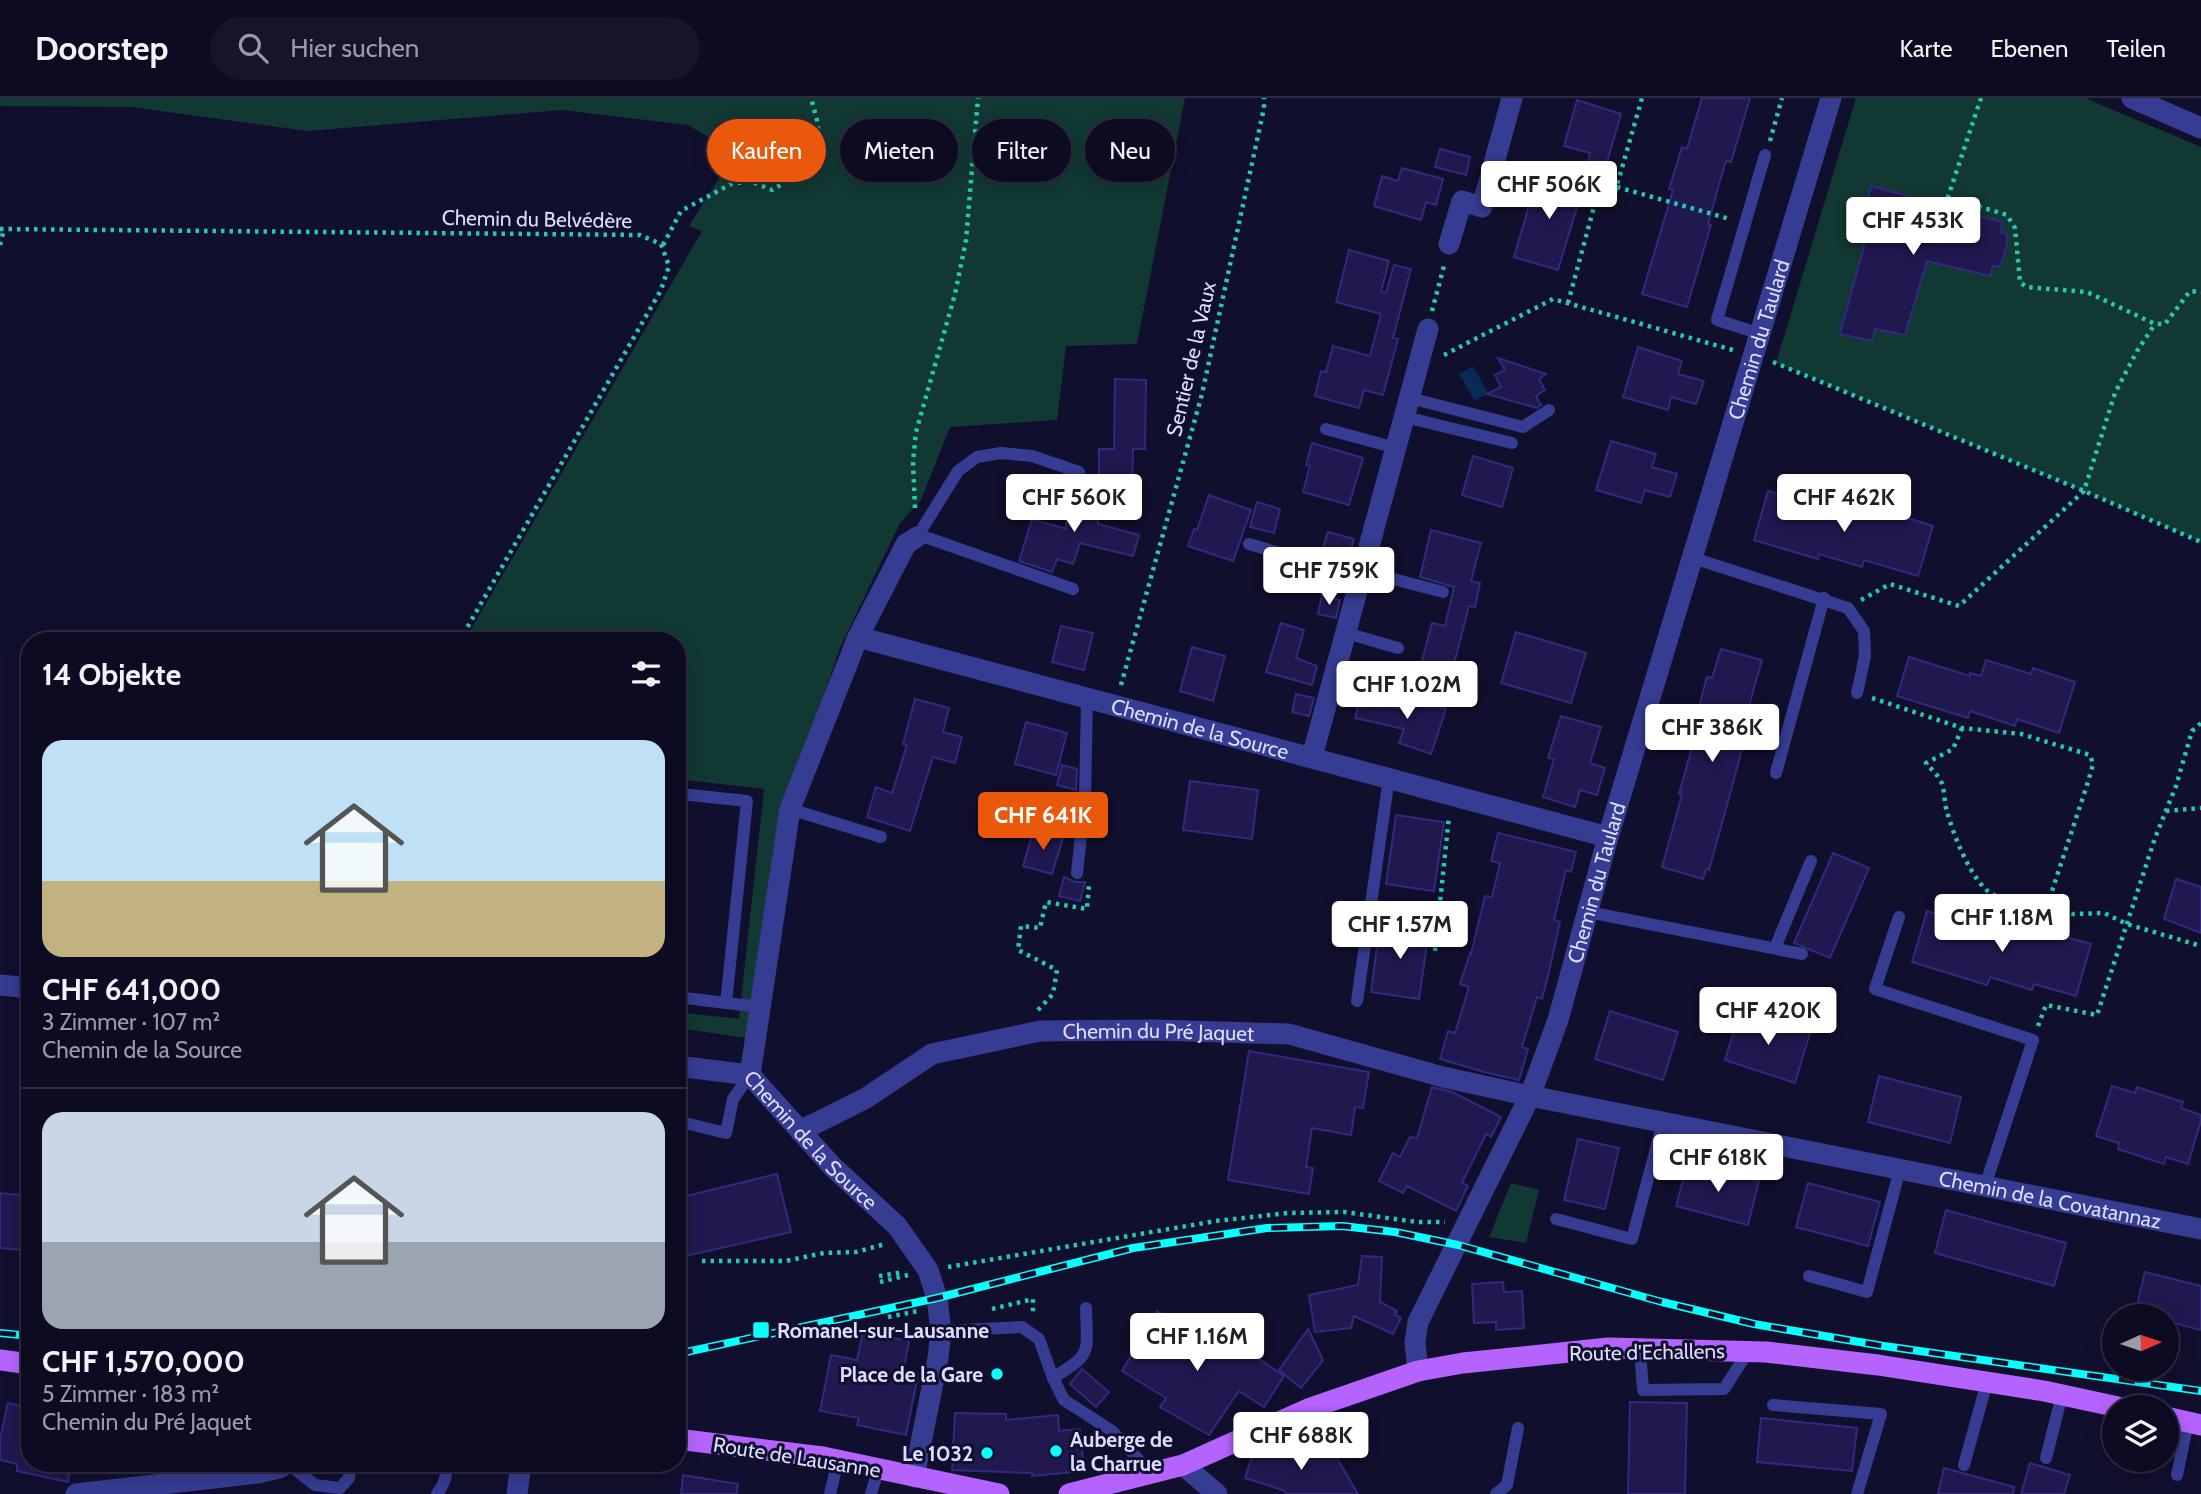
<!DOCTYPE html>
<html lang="de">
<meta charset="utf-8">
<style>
:root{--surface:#0d0b22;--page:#16142a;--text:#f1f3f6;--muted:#9a9ba5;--line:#2d2b40;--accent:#ea580c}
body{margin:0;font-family:Cabin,sans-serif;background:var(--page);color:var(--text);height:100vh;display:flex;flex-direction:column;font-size:26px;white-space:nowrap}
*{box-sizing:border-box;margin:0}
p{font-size:23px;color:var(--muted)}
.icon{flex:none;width:38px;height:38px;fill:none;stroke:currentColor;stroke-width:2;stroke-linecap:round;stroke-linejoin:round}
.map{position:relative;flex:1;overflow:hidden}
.side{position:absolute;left:21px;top:534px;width:665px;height:840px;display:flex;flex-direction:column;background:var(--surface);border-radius:28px;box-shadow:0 4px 18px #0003,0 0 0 2px var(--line)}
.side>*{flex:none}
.guide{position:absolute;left:707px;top:21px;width:665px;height:63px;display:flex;gap:14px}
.needle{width:46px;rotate:87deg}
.buttons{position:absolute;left:2102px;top:1206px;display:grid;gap:14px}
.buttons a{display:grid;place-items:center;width:77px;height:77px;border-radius:50%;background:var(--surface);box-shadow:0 4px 18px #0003,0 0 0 2px var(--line);font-size:35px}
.price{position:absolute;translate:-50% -60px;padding:0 16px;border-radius:7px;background:#fff;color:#222;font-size:23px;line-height:46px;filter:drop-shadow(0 2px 4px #0008)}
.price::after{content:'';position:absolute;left:50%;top:42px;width:21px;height:16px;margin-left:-10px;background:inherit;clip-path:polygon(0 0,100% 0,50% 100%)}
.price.on{background:var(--accent);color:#fff}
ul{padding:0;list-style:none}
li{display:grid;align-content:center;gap:14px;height:371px;padding:0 21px}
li+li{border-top:2px solid var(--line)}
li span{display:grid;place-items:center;height:217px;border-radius:21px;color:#555}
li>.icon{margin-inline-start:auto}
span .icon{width:126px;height:126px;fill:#fffc;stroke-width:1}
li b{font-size:30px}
h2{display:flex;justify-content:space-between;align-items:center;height:84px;padding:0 21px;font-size:30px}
.tag{padding:0 24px;border-radius:32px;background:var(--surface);box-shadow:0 4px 18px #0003,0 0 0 2px var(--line);font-size:24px;line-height:63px}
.tag.on{background:var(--accent);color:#fff}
header{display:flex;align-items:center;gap:42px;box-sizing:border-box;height:98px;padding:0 35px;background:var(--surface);border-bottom:2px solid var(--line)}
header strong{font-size:33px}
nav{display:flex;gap:38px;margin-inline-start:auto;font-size:24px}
.search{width:490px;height:63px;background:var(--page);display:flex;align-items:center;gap:18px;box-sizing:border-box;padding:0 24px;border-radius:38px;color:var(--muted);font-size:26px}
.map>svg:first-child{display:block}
</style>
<header>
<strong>Doorstep</strong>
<div class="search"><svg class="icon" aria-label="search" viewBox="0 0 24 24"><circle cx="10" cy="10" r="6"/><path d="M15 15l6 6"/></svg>Hier suchen</div>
<nav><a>Karte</a><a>Ebenen</a><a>Teilen</a></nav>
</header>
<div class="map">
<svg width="2201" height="1396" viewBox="0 0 2201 1396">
<rect width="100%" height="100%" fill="#110f2e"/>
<g fill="#123833">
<polygon points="0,0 1185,0 1137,246 1066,248 1057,322 950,329 921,402 900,425 840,550 777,734 761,942 677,930 677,914 739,921 764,691 677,681 677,542 465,542 702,133 689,128 735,55 688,27 562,12 308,33 131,9 0,8"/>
<polygon points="1856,0 2085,0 2201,49 2201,444 2084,393 1776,265"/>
<polygon points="1511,1085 1539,1092 1526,1145 1489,1139"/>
</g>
<polygon fill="#082b54" points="1473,268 1488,295 1475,303 1459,276"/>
<g fill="#1f1950" stroke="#32297e" stroke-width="2">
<polygon points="1702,0 1750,0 1731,64 1726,63 1720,83 1708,126 1711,127 1687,209 1642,196 1673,92 1669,91 1682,49 1687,51"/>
<polygon points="1577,2 1621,16 1603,78 1586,72 1590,55 1564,48"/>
<polygon points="1440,51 1470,59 1466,77 1435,69"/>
<polygon points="1402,70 1443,81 1436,107 1426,104 1421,122 1374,108 1382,78 1398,83"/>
<polygon points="1538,77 1584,86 1558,172 1514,159"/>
<polygon points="1871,88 2002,124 2001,134 2007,136 2007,145 2003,161 1999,169 1993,168 1990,178 1927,163 1905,237 1875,231 1872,243 1840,236 1871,123 1863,121"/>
<polygon points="1349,152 1389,163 1381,194 1386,195 1394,167 1411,171 1393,240 1398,241 1383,297 1364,292 1359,310 1315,298 1321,273 1326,274 1333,248 1370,258 1381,216 1336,204"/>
<polygon points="1638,249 1682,263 1678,276 1704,283 1696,306 1671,299 1668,312 1623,299"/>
<polygon points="1498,260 1546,276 1539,281 1545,292 1536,298 1541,307 1537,310 1487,296 1501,289 1495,277 1505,272"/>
<polygon points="1115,281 1146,282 1145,351 1133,351 1132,393 1099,392 1099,351 1114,351"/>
<polygon points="1611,343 1656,356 1652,369 1677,376 1670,399 1645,392 1641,405 1596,392"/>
<polygon points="1312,345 1363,360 1349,407 1303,394 1310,368 1306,367"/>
<polygon points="1473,358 1513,370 1502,409 1462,397"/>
<polygon points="1067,392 1099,392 1098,426 1139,437 1133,458 1080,445 1073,466 1057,461 1052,474 1019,463 1032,421 1066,431"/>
<polygon points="1768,393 1822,409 1822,407 1833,410 1835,404 1878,417 1879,411 1933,428 1918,478 1864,462 1862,469 1819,456 1818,461 1754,442"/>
<polygon points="1209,397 1251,412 1233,463 1188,448 1194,431 1197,432"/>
<polygon points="1257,404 1280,411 1274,435 1250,429"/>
<polygon points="1431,432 1481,445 1471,483 1480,485 1475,509 1469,508 1452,574 1421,566 1432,525 1445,528 1454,489 1420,479"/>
<polygon points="1328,434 1354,441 1348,460 1322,453"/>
<polygon points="1322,497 1340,502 1336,520 1318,516"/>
<polygon points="1281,525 1304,532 1296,560 1317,568 1312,587 1266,574"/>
<polygon points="1061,528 1093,535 1084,572 1052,564"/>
<polygon points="1516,534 1586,555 1571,605 1501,585"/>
<polygon points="1192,549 1225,558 1213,603 1180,593"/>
<polygon points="1721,551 1762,562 1741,636 1744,637 1741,647 1743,648 1724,718 1709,772 1706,771 1703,781 1662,769 1682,697 1679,696 1699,624 1695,623 1707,579 1712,580"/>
<polygon points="1909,559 1970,578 1970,575 1981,578 1986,562 2031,576 2033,570 2075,584 2059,635 2017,621 2015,628 1970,613 1968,620 1897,598"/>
<polygon points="1296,596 1314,600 1309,618 1292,614"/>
<polygon points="1360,600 1409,612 1413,600 1446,611 1431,656 1399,645 1404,631 1355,620"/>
<polygon points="915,601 949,610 943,634 962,639 955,665 933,659 910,733 867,719 876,689 892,695 907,647 903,646"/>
<polygon points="1561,618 1601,629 1590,665 1605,670 1597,697 1580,692 1575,709 1543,699 1554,661 1548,660"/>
<polygon points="1026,624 1067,635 1056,677 1015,666"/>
<polygon points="1062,667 1077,671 1076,692 1057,687"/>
<polygon points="1190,683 1258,692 1252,741 1183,732"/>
<polygon points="1396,717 1444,724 1434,793 1386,786"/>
<polygon points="1034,731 1063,740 1052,776 1023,768"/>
<polygon points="1498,735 1576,754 1571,774 1566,772 1554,822 1560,824 1548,878 1542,901 1537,899 1522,949 1528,951 1519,982 1484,974 1440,961 1448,933 1455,935 1469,889 1460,886 1470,855 1471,856 1485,798 1492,799 1500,765 1491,763"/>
<polygon points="1833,755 1869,770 1830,860 1794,845"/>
<polygon points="1064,779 1075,784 1085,784 1080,803 1059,798"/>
<polygon points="2176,781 2201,789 2201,835 2164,821"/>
<polygon points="1927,813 1990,832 1991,829 2003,833 2005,827 2049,836 2049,834 2091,846 2076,898 2034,886 2032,892 1990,879 1987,887 1912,864"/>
<polygon points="1380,825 1429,832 1419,901 1371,894"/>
<polygon points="1610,913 1678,934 1663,982 1595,961"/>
<polygon points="1740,913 1810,935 1795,985 1725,962"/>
<polygon points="1249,953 1369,974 1363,1010 1355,1009 1351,1037 1312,1030 1306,1069 1313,1070 1309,1096 1228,1082"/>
<polygon points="1879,978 1961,999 1950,1045 1868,1024"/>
<polygon points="2112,988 2135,995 2137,989 2183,1004 2181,1010 2201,1017 2201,1023 2188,1066 2166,1059 2164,1066 2118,1051 2119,1045 2096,1038"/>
<polygon points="1432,989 1452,994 1501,1019 1491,1039 1486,1036 1462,1085 1468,1088 1456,1113 1407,1088 1403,1095 1379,1083 1393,1055 1400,1059 1410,1039 1417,1040"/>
<polygon points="1578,1041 1619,1050 1605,1111 1564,1102"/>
<polygon points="1688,1064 1759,1083 1748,1127 1676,1108"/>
<polygon points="777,1076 791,1134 677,1160 677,1109 684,1108 682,1099"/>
<polygon points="1808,1085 1880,1104 1868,1148 1796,1129"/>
<polygon points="0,1095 30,1098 30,1153 0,1150"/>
<polygon points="1946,1112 2066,1145 2054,1188 1935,1155"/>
<polygon points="1362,1158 1382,1159 1380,1204 1397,1213 1395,1217 1401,1220 1393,1236 1354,1218 1351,1230 1315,1234 1309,1197 1358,1187"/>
<polygon points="2145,1174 2201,1188 2201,1232 2166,1223 2166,1218 2146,1218 2135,1215"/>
<polygon points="1503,1184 1504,1194 1522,1193 1524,1230 1496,1232 1496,1224 1474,1225 1472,1186"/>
<polygon points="1157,1213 1241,1261 1246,1252 1284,1278 1264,1309 1239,1293 1209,1337 1160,1309 1166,1300 1122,1273"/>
<polygon points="1308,1231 1323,1262 1301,1290 1279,1272"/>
<polygon points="863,1234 909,1243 903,1274 918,1277 906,1337 857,1327 859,1320 820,1313 831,1257 857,1262"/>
<polygon points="1082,1271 1109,1294 1096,1309 1070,1286"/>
<polygon points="1630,1304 1687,1305 1685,1396 1628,1396"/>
<polygon points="8,1305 30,1310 30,1365 71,1365 68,1384 17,1373 17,1366 0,1362 0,1341"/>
<polygon points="955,1315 1006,1316 1006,1322 1058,1317 1059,1333 1080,1331 1084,1373 1032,1378 1032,1375 952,1372"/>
<polygon points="1761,1320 1857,1330 1852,1373 1757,1364"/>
<polygon points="1325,1340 1358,1396 1286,1396 1283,1392 1245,1380 1255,1349 1298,1362"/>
<polygon points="2030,1365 2070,1377 2064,1396 2021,1396"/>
<polygon points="1944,1370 2014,1389 2013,1396 1938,1396"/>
<polygon points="683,1377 738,1386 737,1396 681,1396"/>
</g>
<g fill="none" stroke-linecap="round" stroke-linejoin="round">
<g stroke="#26c9af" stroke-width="4.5" stroke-dasharray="3.5 5" stroke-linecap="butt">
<polyline points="1981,0 1948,99 2007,117 2015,130 2020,184 2026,189 2087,194 2155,226 2165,226 2190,193 2201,194"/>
<polyline points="1770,43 1782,0"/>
<polyline points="1617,89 1730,121"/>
<polyline points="0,131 640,137 661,146 669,168 661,192 460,542"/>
<polyline points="0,147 4,131"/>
<polyline points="663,147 681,113 731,86 750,83 772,92 799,76 818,54 818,26 811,0"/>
<polyline points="1568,205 1599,90 1615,94 1642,0"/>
<polyline points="1432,213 1445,164"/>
<polyline points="1444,257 1553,201 1733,252"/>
<polyline points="1773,264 2084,393 2201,444"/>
<polyline points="915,410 913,364 916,334 955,196 966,142 978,0"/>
<polyline points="1861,502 1890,486 1959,508 2084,393 2115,295 2137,253 2155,226"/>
<polyline points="1121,587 1202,296 1264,10 1264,0"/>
<polyline points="1872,600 1962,630 2021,636 2090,657 2093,666 2088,684 2047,808"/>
<path d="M1962 630 1953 651 1926 665C1931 671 1940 679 1942 686 1945 695 1944 705 1947 713 1952 734 1973 788 1994 797 2007 802 2024 799 2037 799L2054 814 2072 816 2104 815 2127 826 2201 848"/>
<polyline points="2166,713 2201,710"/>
<polyline points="1435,853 1449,718"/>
<polyline points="1038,912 1053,896 1057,872 1018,852 1021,828 1040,830 1046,804 1087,811 1089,787"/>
<polyline points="2038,928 2046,907 2097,917 2155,740 2176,688 2192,633 2201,625"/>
<polyline points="702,1163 786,1163 824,1155 856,1154 885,1146"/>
<polyline points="948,1169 1216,1123 1288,1115 1344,1114 1417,1124 1445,1124"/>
<polyline points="879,1178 904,1174"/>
<polyline points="880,1184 908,1177"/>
<polyline points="992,1211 1033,1201 1033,1216"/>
<polyline points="888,1219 918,1213"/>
</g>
<g stroke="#363c91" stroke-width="12">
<polyline points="1761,236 1717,222 1765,57"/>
<polyline points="1410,300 1523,329 1549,312"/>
<polyline points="1405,319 1512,345"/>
<polyline points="1326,331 1396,350"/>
<polyline points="1249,446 1362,479"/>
<polyline points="1693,460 1848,510 1864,533 1865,558 1857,595"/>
<polyline points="1363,473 1443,494"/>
<polyline points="1073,491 928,440 917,439 958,373 977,359 1001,355 1032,358 1079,374"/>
<polyline points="1346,535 1398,550"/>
<polyline points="1776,675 1824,500"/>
<polyline points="790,711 881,739"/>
<polyline points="677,729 681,696 747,703 726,905"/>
<polyline points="1077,775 1085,700 1087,601"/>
<polyline points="1588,814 1802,856"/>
<polyline points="1899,819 1875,891 2033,942 1985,1088"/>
<polyline points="1775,850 1811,763"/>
<polyline points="677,899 760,909"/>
<polyline points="1357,903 1389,680"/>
<polyline points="677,1023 726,1035 733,1001 750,977"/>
<polyline points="1556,1121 1632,1141 1663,1024"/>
<polyline points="1809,1178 1867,1194 1900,1071"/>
<polyline points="941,1233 1022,1229 1039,1241 1053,1280 1064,1302 1112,1333 1151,1375"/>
<polyline points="1640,1251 1643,1292 1724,1291 1749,1252"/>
<path d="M1053 1280C1093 1255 1087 1256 1086 1210"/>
<polyline points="1773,1307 1881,1316 1857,1396"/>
<polyline points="2046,1360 2062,1297"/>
<polyline points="287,1365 315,1387 340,1390 349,1380 351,1365"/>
<polyline points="1964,1367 1987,1284"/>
<polyline points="2177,1377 2188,1324"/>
<path d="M437 1396C444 1387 448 1377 446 1365"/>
<polyline points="830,1396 838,1362"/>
<polyline points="871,1396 878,1372"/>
<polyline points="1496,1396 1507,1387 1518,1330"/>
</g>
<g stroke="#363c91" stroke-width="21">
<polyline points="2132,0 2201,30"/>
<polyline points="1449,146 1462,103 1482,109 1512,0"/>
<path id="s1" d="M858 539 1608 739"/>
<polyline points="1312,659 1428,231"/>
<polyline points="0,887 30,890"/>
<polyline points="677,968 750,977"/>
<polyline points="750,977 790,711 858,539 906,446 917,439"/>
<path id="s2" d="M750 977 832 1068 897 1128 928 1172 937 1200 941 1233 938 1260 914 1379"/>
<path id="s3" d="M800 1033 866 1000 932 956 1040 933 1154 932 1289 936 1443 979 1530 998 2201 1131"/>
<path id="s4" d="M1418 1273 1415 1244 1418 1224 1530 998 1558 922 1608 739 1831 0"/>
<polyline points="1183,1367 1217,1396"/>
<polyline points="76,1396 258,1375 279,1370 288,1365"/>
<polyline points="517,1396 521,1365"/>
</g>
<g stroke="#b563ff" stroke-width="21">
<polyline points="0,1262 30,1266"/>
<polyline points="2166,1319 2201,1327"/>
<polyline points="677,1341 823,1359 999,1396"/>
<polyline points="1069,1396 1183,1367 1308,1311 1418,1273 1463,1265 1608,1250 1766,1254 1878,1267 1987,1284 2044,1293 2118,1309"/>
</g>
<g stroke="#08fffe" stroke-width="8">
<g id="rail">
<polyline points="0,1235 30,1238"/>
<polyline points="677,1256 937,1200 1133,1150 1267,1130 1342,1128 1395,1134 1458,1147 1662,1204 1754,1226 1877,1247 2201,1293"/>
</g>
</g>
<use href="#rail" stroke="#110f2e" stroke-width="5" stroke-dasharray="16" stroke-linecap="butt"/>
</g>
<g fill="#08fffe" stroke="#110f2e" stroke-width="2.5">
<rect x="752" y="1223" width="18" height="18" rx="3.5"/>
<circle cx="997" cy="1276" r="7"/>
<circle cx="1056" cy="1353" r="7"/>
<circle cx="987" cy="1355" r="7"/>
</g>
<g text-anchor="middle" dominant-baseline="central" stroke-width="6" stroke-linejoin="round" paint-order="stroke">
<g font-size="21" fill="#dcdcff" stroke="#110f2e">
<text transform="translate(537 121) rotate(1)">Chemin du Belvédère</text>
<text stroke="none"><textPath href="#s4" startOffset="1092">Chemin du Taulard</textPath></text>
<text transform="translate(1191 261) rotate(-77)">Sentier de la Vaux</text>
<text stroke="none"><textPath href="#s1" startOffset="354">Chemin de la Source</textPath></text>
<text stroke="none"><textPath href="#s4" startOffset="525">Chemin du Taulard</textPath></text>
<text stroke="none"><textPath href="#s3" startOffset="382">Chemin du Pré Jaquet</textPath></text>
<text stroke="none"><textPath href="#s2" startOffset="89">Chemin de la Source</textPath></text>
<text stroke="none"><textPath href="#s3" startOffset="1292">Chemin de la Covatannaz</textPath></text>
<text transform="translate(1647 1254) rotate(-1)">Route d'Echallens</text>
<text transform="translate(797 1359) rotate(9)">Route de Lausanne</text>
</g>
<g font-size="21" font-weight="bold" fill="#dcdcff" stroke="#110f2e" text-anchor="start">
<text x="777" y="1232">Romanel-sur-Lausanne</text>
<text x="983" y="1276" text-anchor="end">Place de la Gare</text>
<text x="1070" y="1341">Auberge de<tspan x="1070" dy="24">la Charrue</tspan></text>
<text x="973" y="1355" text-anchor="end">Le 1032</text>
</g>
</g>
</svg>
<div class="buttons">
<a><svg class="needle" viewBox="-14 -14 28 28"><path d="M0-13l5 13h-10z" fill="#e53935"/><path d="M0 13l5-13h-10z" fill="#9a9ba5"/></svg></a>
<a><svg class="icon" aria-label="layers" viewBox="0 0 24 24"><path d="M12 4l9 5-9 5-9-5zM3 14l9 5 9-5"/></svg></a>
</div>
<b class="price" style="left:1549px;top:123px">CHF 506K</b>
<b class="price" style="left:1913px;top:159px">CHF 453K</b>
<b class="price" style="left:1074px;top:436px">CHF 560K</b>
<b class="price" style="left:1844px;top:436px">CHF 462K</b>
<b class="price" style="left:1329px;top:509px">CHF 759K</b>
<b class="price" style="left:1407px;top:623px">CHF 1.02M</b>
<b class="price" style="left:1712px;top:666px">CHF 386K</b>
<b class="price on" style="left:1043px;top:754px">CHF 641K</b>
<b class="price" style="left:2002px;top:856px">CHF 1.18M</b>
<b class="price" style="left:1400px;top:863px">CHF 1.57M</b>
<b class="price" style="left:1768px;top:949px">CHF 420K</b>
<b class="price" style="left:1718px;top:1096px">CHF 618K</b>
<b class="price" style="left:1197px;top:1275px">CHF 1.16M</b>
<b class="price" style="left:1301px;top:1374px">CHF 688K</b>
<div class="guide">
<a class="tag on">Kaufen</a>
<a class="tag">Mieten</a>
<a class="tag">Filter</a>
<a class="tag">Neu</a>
</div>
<section class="side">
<h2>14 Objekte<svg class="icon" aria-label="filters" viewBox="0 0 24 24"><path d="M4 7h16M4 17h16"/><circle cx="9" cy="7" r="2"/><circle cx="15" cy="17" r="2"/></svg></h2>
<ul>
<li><span style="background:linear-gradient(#bfe0f5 65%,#c2b280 0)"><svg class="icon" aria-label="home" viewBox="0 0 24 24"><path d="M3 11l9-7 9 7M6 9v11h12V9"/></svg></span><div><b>CHF 641,000</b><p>3 Zimmer · 107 m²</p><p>Chemin de la Source</p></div></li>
<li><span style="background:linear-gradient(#c9d6e8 60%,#9aa5b1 0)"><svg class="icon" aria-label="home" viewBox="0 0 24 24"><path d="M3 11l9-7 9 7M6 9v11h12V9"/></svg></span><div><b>CHF 1,570,000</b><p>5 Zimmer · 183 m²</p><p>Chemin du Pré Jaquet</p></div></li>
</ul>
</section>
</div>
